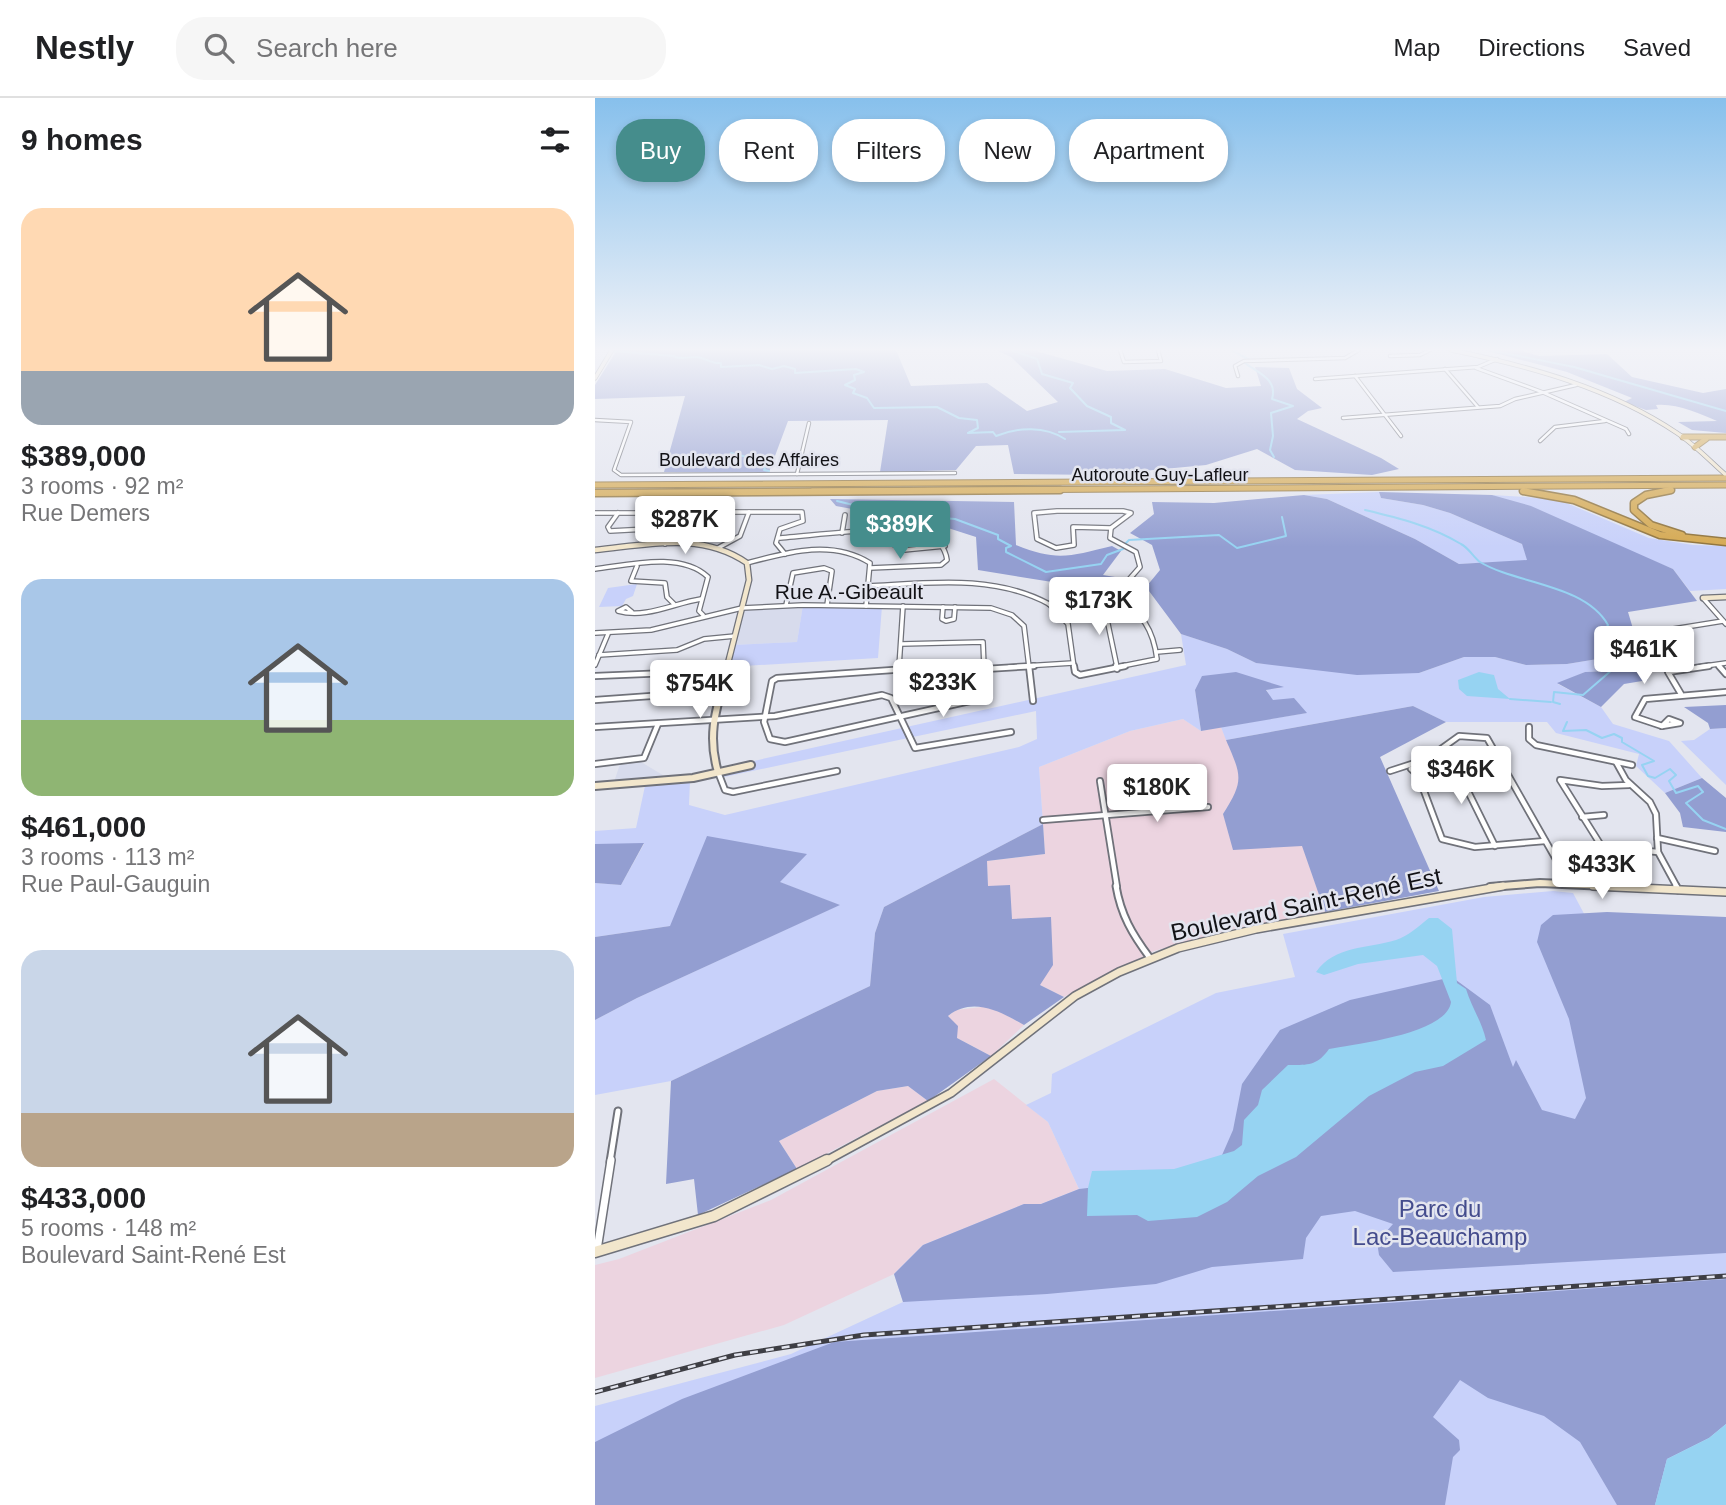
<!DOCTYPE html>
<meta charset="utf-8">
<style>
:root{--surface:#fff;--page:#f6f6f6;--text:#202124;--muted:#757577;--line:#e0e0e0;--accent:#458d8c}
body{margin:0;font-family:Helvetica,sans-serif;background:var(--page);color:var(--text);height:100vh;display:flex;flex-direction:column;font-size:26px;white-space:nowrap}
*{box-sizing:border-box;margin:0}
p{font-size:23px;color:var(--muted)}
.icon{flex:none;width:38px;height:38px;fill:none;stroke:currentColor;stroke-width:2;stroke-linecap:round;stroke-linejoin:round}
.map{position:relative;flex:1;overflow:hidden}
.sheet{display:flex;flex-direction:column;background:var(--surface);width:595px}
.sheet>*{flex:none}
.guide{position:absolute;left:21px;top:21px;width:665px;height:63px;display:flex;gap:14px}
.price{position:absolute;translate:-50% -60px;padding:0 16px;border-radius:7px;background:#fff;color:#222;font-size:23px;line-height:46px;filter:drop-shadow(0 2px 4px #0008)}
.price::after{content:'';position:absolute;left:50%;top:42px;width:21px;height:16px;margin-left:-10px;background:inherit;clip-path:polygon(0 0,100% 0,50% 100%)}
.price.current{background:var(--accent);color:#fff}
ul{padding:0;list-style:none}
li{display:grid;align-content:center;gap:14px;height:371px;padding:0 21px}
li span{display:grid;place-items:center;height:217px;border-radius:21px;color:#555}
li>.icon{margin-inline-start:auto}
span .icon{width:126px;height:126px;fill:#fffc;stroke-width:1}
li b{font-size:30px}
h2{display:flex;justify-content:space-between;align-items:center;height:84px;padding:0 21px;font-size:30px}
.pill{padding:0 24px;border-radius:28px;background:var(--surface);box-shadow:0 4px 10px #0003;font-size:24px;line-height:63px}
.pill.current{background:var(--accent);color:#fff}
header{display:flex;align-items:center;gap:42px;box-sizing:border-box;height:98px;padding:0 35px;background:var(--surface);border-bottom:2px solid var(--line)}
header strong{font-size:33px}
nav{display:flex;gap:38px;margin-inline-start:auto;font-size:24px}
.search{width:490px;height:63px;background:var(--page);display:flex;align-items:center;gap:18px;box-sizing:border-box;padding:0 24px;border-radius:28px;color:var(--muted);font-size:26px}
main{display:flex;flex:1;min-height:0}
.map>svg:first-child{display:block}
</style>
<header>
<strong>Nestly</strong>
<div class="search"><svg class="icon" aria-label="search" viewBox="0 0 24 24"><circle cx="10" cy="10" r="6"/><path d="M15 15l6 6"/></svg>Search here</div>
<nav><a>Map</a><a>Directions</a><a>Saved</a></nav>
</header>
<main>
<section class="sheet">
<h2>9 homes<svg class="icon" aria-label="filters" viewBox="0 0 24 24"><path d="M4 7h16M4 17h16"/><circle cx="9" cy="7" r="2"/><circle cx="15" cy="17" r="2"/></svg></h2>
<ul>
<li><span style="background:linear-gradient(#ffd9b3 75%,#9aa5b1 0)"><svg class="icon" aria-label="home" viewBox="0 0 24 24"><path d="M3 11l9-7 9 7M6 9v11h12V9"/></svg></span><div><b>$389,000</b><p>3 rooms · 92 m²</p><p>Rue Demers</p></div></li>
<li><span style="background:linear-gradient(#a9c7e8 65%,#8fb573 0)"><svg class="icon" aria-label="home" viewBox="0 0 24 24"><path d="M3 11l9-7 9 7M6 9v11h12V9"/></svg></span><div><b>$461,000</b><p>3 rooms · 113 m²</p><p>Rue Paul-Gauguin</p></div></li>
<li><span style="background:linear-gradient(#c9d6e8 75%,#b9a48a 0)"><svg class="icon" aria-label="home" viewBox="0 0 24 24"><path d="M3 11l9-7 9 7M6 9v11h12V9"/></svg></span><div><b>$433,000</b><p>5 rooms · 148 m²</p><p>Boulevard Saint-René Est</p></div></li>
</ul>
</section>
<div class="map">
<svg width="1131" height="1407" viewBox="0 0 1131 1407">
<rect width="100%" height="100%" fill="#e3e5ef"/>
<g fill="#ecd4e0">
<polygon points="588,621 606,633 626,629 646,677 641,696 628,716 707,747 730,814 642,830 559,853 469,899 445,887 417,821 393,789 392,763 450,756 444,669 535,633"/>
<polygon points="395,908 429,927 396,958 362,940 353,918 361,912"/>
<polygon points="399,981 453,1024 484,1091 446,1106 429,1107 328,1147 299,1176 189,1227 0,1280 0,1167 24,1161 176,1102"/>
<polygon points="313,988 333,1003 202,1071 184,1043 282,993"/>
</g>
<g fill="#d7dbec">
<polygon points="208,507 202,544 137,547 147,510"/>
<polygon points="46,664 71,679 19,684 25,666"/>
</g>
<g fill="#c8d1fa">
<polygon points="784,394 786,400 828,407 855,415 927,446 933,463 864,466 820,441 732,401 709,397"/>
<polygon points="897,397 962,401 1054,440 1098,447 1131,448 1131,491 1095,493 1078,471"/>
<polygon points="84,404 125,404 114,417 82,418 77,413"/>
<polygon points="42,486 38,498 31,501 27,508 4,509 13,490"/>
<polygon points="208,507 287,508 283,560 132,569 137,547 202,544"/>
<polygon points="586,536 632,551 661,565 794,575 824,575 869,559 900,559 931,567 972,566 1045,554 1056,563 1045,572 990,574 963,586 1006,609 1018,626 1074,643 1107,680 1070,695 1041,668 1044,656 961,635 952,624 851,624 818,608 631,642 626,629 711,615 677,602 671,591 687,590 600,592 606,633 588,621 535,633 444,669 448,726 289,809 280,835 275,888 76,983 0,997 0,922 42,900 244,807 184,784 211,756 75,828 0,839 0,785 26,787 49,746 0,746 0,733 41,730 50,688 95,683 94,707 130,717 424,649 442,641 441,613 129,679 127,670 591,567"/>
<polygon points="1131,630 1131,687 1086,643 1099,642 1115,631"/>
<polygon points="958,793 978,795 1002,840 1131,828 1131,1407 0,1407 0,1308 196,1256 308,1204 299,1176 328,1147 429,1106 446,1106 484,1091 453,1024 431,1007 456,995 457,976 621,895 700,879 688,836 889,799"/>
</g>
<g fill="#939ed1">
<polygon points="22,252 301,252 316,288 392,285 432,313 463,304 416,259 401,252 437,252 512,273 570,271 631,290 666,288 660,269 694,270 702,291 727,310 713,313 702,321 786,360 804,371 777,377 700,372 662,351 611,367 506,377 419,376 413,347 381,348 361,372 285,374 293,322 193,323 174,374 69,374 90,298 0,301 0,287"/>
<path d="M889 252H924L944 258 1012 256 1037 279 1108 295 1131 291V335L1097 332 1083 324 1122 323C1104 315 1081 305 1061 307L1063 311 1051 312 1029 304 1037 300 972 274Z"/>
<polygon points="784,394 897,397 936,408 1078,471 1102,503 1033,514 1045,554 972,566 931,567 900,559 869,559 824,575 762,577 661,565 632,551 586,536 551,489 565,472 557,447 535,435 559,416 557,404 619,405 709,397 732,401 820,441 864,466 932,462 927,446 855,415 828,407 786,400"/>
<path d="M235 401 419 404 421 447C463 464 475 458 517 448L526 453 508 477 526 480 457 484 383 472 381 439 353 430 305 428 306 420 241 408Z"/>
<polygon points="1045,572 1053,582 1029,586 1006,609 962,585 990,574"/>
<polygon points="641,574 689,589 671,592 678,602 699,600 712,615 606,633 600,592 607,578"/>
<polygon points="1131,607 1131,630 1115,631 1113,625 1089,609"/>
<path d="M818 608 851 624 785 659 844 793 730 814 707 748 638 752 628 716C650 682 646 677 631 642Z"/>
<polygon points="1107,680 1131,700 1131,734 1088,729 1085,715 1070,695"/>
<path d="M448 726 450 756 392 763 393 788 415 787 417 821 456 819 458 867 445 887 469 899 429 927C406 914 378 898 353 918L363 928 362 940 396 958 333 1003 313 988 282 993 184 1043 202 1071 103 1117 99 1081 71 1086 76 983 275 888 280 835 289 809Z"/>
<polygon points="112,738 212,756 185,784 245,807 42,900 0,922 0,839 75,828"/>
<polygon points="49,745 26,787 0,785 0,746"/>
<polygon points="1012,814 1131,819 1131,1155 798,1174 784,1157 782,1144 798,1126 760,1113 726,1118 711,1140 708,1161 617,1169 561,1186 452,1196 308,1204 299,1176 328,1147 429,1106 446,1106 484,1091 587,1079 624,1064 638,1032 647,986 685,932 755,902 857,879 895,907 918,969 921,962 947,1012 980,1021 991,1000 974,921 942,844 946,827 958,817"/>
<polygon points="1131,1181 1131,1326 1114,1340 1072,1361 1060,1407 1022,1407 985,1344 949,1318 893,1300 865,1282 838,1319 864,1342 865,1352 858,1359 850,1407 0,1407 0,1344 87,1301 239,1244"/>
</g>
<g fill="#96d3f2">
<polygon points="884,574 899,577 903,591 915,601 872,598 864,591 863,582"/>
<path d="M834 820H843L857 831 862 885 871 891C876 908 887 924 891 942L848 968 820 974 774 998 701 1059 663 1078 632 1104 602 1119 553 1123 542 1117 492 1118 493 1090 497 1073 579 1071 639 1053 647 1047 649 1022 663 1007 667 992 693 967C713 967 722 968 734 951 760 946 852 936 856 904L842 868 828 857 763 866 729 877 721 874C740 847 772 851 801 842 813 838 824 828 834 820Z"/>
<polygon points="1131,1326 1131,1407 1060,1407 1072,1361 1114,1340"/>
</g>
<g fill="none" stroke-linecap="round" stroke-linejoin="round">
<g stroke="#96d3f2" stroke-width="2">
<polyline points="416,252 442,261 447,276 478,285 475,290 492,308 516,319 516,325 530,332 464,334"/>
<polyline points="636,252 653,261"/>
<polyline points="894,252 979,269 1131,313"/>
<path d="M19 253 78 258C88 263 92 258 102 259 111 260 116 266 126 265V269L164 267 177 271 189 268 200 271V275L261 271 269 274 259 277 260 282 250 287 260 291 258 295 272 300 279 310 342 309 364 320 382 322 383 330 373 335 398 334 401 338C423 329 450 328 470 341"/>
<path d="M650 265C663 275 683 281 677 301L698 308 676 315 678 338 675 352 679 359"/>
<polyline points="136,355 172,364 169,372 174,373"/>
<polyline points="242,403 295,416 360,421 403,437 403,441 416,448 411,450 411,454 451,474 506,466 512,457 528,451"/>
<path d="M770 412C804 420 836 428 866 446 874 450 878 459 885 464 921 486 990 486 1013 527L1008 534 1034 553 1037 567 1018 571 988 597 959 594 958 604 965 606"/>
<polyline points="530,446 534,442 624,437 642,450 691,438 687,419"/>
<polyline points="915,601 956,604"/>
<polyline points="972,624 968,633 991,632 1007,640 1019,636 1027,640 1027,644 1059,663 1047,667 1053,678 1060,680 1075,671 1081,677 1074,683 1081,695 1103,688 1108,694 1091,705 1108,722 1131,731"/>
</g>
<g stroke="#70727a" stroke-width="4.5">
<g id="street-far4">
<polyline points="525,252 529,264 566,263 563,252"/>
<polyline points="795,258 825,257 835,252"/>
<polyline points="881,270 947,294 1031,331 1034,336"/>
<polyline points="850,271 883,309"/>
<polyline points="643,278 640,268 649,263 750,260 764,252"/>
<polyline points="760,278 806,338"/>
<polyline points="720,281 883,269 902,261"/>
<polyline points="748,320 905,308 920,301 981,287"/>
<polyline points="0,322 36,324 19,372 26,377 360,375"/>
<polyline points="945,343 960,329 1010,323"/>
<polyline points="202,376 214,325"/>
</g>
</g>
<g stroke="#70727a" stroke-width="6">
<g id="street-far3">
<polygon points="462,413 528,413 536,415 516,430 478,429 479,447 461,450 442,441 439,415"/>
<polyline points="0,415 77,415 80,418 70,446"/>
<polyline points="23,415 13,429 15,433 108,428 123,414 207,414 208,423 185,431 181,445 190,456"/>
<polyline points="516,430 515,440 541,454 545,469 516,502"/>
<polyline points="287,433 287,440 309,452 350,448"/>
<polyline points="247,435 250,417"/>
<path d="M183 440C216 438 301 426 329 435 342 440 350 448 352 462L346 467 275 470"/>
<polyline points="123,450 145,438 154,414"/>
<path d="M152 465C193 454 237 441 275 465L271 508"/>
<polyline points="42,468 36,483 70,485 72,499 79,506"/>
<path d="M0 471C33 467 86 453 113 479L104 513 108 517"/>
<path d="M273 488C333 485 399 476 454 506"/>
<polyline points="1108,500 1131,526"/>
<polyline points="454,506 473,526 479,569"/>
<path d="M454 506C508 492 554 498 562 561L522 569"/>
<polyline points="191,507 198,475 229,470 237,473 232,507"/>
<polyline points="348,509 347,521 351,523 359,521 360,509"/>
<path d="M37 514 31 509 23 513C51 521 79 505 106 501"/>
<polyline points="471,522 494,520 513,526 522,569"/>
<polyline points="1072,532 1128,523"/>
<polyline points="0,535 56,532 147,510 208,507 396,510 417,517 429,528 434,569"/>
<polyline points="306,546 388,544 389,569"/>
<polyline points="562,554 585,552"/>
<polyline points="4,557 82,552 109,541 140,538"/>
<polyline points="0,567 13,536"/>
<polyline points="1123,567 1125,569"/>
<polyline points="304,569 308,508"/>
<polyline points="335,569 342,569"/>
<polyline points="414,569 478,565"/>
<polyline points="1103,569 1131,565"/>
</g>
</g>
<g stroke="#70727a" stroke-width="8">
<g id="street-far2">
<polyline points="434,568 438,603"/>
<polyline points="479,568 480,574 485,577 530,568"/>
<polyline points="521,568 522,571"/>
<polyline points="1124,568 1131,576"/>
<polyline points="390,571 439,568"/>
<polyline points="0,578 73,575 82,578 77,592 70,597 0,602"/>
<polyline points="1086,596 1073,574 1114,568"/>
<polyline points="345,609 345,572 341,569 182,580 177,583 169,624 175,641 190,644 384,601 390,597 389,568"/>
<polygon points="1074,621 1085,625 1067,628"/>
<polyline points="1067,628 1040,619 1050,601 1131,594"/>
<polyline points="0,629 180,618 287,597 296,600 320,650 416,634"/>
<polyline points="934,629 934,641 941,647 1037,667"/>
<polyline points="848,653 855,657 900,748"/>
<polyline points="1021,664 1031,682 1055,704 1061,716 1063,754 1082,789"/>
<polyline points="0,666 49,660 63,626"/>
<polyline points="816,671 823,677 847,741 880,749 950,743"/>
<polyline points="795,673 832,661 864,638 892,640 975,786"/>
<polyline points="123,674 130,692 138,694 242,673"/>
<polyline points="505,683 522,789"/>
<polyline points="1034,687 1007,688 965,682 1007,749 1063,754"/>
<polyline points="987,719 1009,717"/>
<polyline points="448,722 613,709"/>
<polyline points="1062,740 1120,753"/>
</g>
</g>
<g stroke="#70727a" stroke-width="9">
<g id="street-far1">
<path d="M521 788C526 817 537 836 555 860"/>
<polyline points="1081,788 1083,792"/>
<polyline points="15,1064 23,1013"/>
</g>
</g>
<g stroke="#70727a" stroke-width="10">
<polyline id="street" points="2,1152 16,1062"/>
</g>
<g stroke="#70727a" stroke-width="5">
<g id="secondary-far4">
<path d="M856 252C934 268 1015 290 1082 335 1100 347 1115 363 1131 377"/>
<polyline points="0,280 17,252"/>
</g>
</g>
<g stroke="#70727a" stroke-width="7">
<g id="secondary-far3">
<path d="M0 452C52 447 106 433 152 465L154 482 132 569"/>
<polyline points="1108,500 1131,499"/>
</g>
</g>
<g stroke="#70727a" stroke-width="10">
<g id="secondary-far2">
<path d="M123 674C111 634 123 606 133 568"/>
<polyline points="0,688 98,680 156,667"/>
<polyline points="895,789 945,785 1034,789"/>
</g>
</g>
<g stroke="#70727a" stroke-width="10">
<g id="secondary-far1">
<polyline points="998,788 1131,794"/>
<polyline points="229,1064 356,995 480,898 524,874 583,850 661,831 908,788"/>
</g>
</g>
<g stroke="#70727a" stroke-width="13">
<polyline id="secondary" points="0,1154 119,1118 232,1062"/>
</g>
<g stroke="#91753e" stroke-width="7">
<g id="highway-far1">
<polyline points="1088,339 1131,339"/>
<polyline points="1100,349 1111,341"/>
<polyline points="0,387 1131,380"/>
<polyline points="217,393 1131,387"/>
<polyline points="928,393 931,393"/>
<polyline points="1069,393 1076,392"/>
</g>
</g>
<g stroke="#91753e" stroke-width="9">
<g id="highway">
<polyline points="1076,392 1051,397 1039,405 1039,412 1056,427 1087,437"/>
<polyline points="928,393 979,402 1065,437 1131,444"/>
<polyline points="0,395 465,392"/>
</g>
</g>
<use href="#street-far4" stroke="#fff" stroke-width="2.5"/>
<use href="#street-far3" stroke="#fff" stroke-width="3.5"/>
<use href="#street-far2" stroke="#fff" stroke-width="4.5"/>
<use href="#street-far1" stroke="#fff" stroke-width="5"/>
<use href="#street" stroke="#fff" stroke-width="7"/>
<use href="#secondary-far4" stroke="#f2e6cc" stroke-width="3.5"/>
<use href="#secondary-far3" stroke="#f2e6cc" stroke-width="4.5"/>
<use href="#secondary-far2" stroke="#f2e6cc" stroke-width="6"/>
<use href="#secondary-far1" stroke="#f2e6cc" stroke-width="7"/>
<use href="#secondary" stroke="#f2e6cc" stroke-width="10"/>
<use href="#highway-far1" stroke="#d5aa54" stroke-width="5"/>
<use href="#highway" stroke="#d5aa54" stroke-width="6"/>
<g stroke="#3e3e44" stroke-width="5">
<polyline id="rail" points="0,1294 140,1257 269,1237 1131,1178"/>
</g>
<use href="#rail" stroke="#e3e5ef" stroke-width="2.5" stroke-dasharray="8" stroke-linecap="butt"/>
</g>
<linearGradient id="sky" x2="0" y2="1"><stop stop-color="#87c0ec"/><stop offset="0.56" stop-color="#f2f3f8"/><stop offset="1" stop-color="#f2f3f8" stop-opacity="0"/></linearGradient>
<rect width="1131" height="449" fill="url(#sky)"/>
<g text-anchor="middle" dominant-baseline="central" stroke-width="5" stroke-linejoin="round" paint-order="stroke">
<g font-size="18" fill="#121216" stroke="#e3e5ef">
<text x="154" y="362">Boulevard des Affaires</text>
<text x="565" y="377">Autoroute Guy-Lafleur</text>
</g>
<g font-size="21" fill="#121216" stroke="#e3e5ef">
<text x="254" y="493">Rue A.-Gibeault</text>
</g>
<g font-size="24" fill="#121216" stroke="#e3e5ef">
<text transform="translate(711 806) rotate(-12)">Boulevard Saint-René Est</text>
</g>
<g font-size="24" fill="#444c8d" stroke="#e3e5ef">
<text x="845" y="1110">Parc du<tspan x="845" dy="28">Lac-Beauchamp</tspan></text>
</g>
</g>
</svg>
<b class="price" style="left:90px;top:458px">$287K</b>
<b class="price current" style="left:305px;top:463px">$389K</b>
<b class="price" style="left:504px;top:539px">$173K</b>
<b class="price" style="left:1049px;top:588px">$461K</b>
<b class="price" style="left:348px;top:621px">$233K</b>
<b class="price" style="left:105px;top:622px">$754K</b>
<b class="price" style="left:866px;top:708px">$346K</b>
<b class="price" style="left:562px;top:726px">$180K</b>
<b class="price" style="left:1007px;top:803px">$433K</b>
<div class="guide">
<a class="pill current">Buy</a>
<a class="pill">Rent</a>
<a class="pill">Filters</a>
<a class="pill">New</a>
<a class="pill">Apartment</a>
</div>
</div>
</main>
